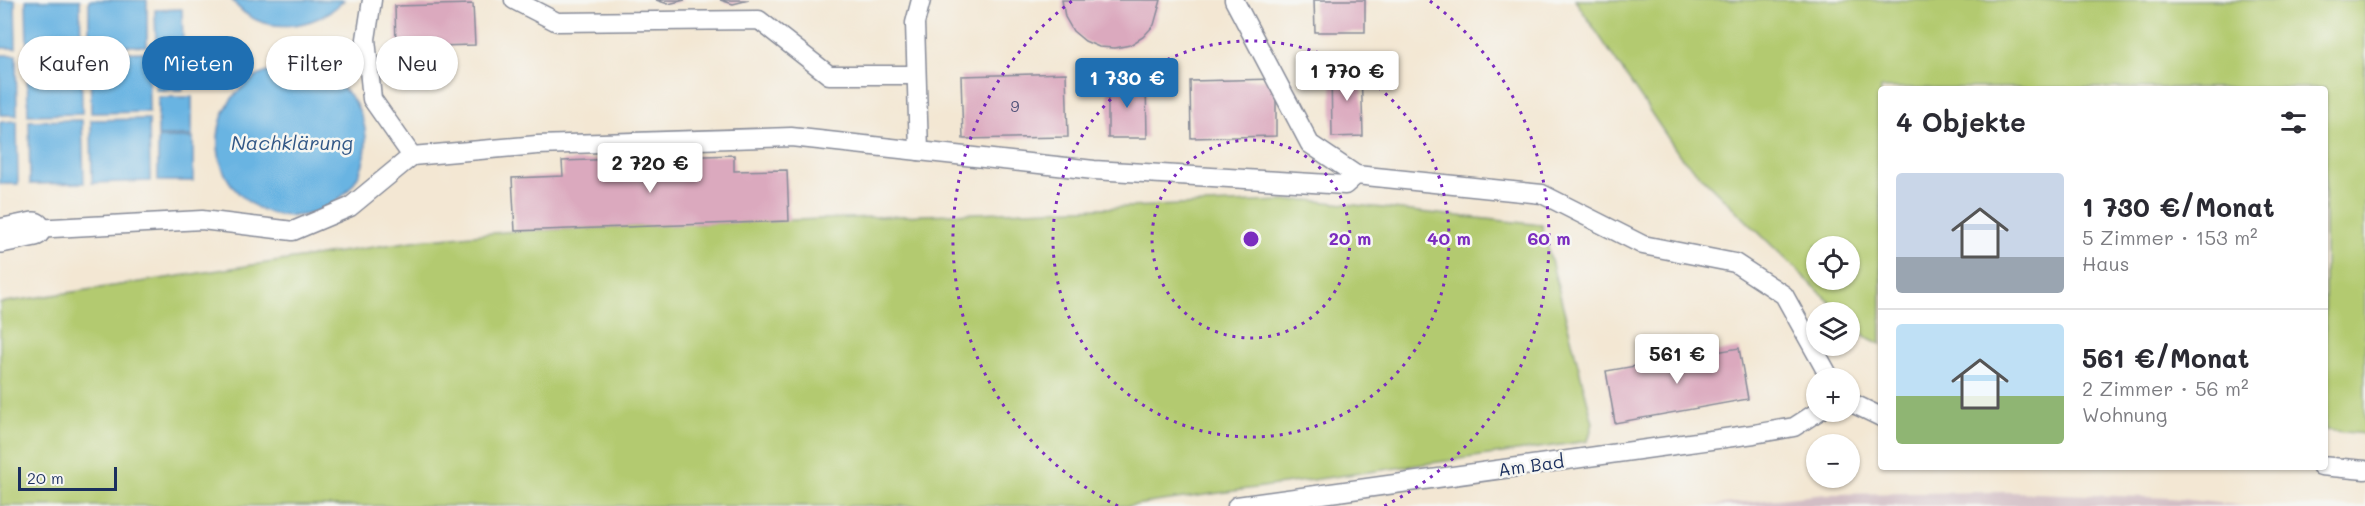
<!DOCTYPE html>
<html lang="de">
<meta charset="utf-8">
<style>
:root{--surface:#fff;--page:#f2f2f3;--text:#2b2b33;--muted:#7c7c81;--line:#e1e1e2;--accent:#1f6fb2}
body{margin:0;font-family:Mali,sans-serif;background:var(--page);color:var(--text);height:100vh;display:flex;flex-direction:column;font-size:22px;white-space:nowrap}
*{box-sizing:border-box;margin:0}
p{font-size:20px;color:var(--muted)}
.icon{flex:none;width:33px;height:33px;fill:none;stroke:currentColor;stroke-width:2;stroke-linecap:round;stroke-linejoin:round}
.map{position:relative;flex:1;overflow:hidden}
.side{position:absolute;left:1878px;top:86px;width:450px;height:384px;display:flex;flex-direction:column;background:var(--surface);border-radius:6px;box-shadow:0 2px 4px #0004}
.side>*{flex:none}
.banner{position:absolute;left:18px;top:36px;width:570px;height:54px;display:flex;gap:12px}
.fabs{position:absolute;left:1806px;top:236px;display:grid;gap:12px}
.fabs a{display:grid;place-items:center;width:54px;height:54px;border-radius:50%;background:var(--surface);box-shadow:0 2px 4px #0004;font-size:30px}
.scale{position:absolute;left:18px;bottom:15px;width:99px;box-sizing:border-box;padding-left:6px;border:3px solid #1b2f5e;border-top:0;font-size:16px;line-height:21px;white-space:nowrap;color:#1b2f5e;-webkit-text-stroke:4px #f6f6f2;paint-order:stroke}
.price{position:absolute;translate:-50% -51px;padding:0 14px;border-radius:6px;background:#fff;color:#222;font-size:20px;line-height:39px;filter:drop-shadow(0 2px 3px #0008)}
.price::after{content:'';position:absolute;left:50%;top:36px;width:18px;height:14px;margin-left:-9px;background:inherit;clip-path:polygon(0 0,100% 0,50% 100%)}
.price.on{background:var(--accent);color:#fff}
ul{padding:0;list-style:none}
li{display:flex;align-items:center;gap:18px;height:150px;padding:0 18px}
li+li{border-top:2px solid var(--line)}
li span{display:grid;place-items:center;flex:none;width:168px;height:120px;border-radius:6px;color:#555}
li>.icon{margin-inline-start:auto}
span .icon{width:72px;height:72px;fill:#fffc;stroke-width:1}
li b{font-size:26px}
h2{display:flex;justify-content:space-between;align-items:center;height:72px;padding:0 18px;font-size:26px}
.pill{padding:0 21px;border-radius:27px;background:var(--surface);box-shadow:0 2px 4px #0004;font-size:21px;line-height:54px}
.pill.on{background:var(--accent);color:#fff}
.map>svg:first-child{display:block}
</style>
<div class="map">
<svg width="2365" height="506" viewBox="0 0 2365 506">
<rect width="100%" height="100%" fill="#f6f6f2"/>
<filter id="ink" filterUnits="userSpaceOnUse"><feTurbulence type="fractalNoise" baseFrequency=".0167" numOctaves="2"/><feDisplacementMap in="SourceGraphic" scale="12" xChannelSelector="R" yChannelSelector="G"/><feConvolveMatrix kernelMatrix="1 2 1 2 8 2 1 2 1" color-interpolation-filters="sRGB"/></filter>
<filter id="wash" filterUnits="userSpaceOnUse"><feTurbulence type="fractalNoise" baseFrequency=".008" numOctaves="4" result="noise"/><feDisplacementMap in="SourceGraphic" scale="24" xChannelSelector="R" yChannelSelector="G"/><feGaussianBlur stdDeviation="1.35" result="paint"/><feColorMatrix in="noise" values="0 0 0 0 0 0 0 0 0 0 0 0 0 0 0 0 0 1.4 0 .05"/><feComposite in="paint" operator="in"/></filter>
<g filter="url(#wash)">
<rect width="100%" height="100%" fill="#f3e7d3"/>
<polygon fill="#d2bec5" points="2011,492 2171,498 2245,506 1704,506 1827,494"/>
<g fill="#b3ca6f" stroke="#677c66" stroke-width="1.5" fill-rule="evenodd">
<path d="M1575 0H2365V434L2325 430V88H1881V344L1866 337 1850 321V312H1840L1680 156ZM1816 246H1850V279H1816Z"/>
<polygon points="1308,200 1542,225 1593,423 1588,441 1127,506 0,506 0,303 420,240 515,231"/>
</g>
<g fill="#69b4e2" stroke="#4272a0" stroke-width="1.5">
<polygon points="0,0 15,0 16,48 0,48"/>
<polygon points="26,0 80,0 81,47 27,48"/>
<rect x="89" y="0" width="58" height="46"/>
<path d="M232 0H344C316 30 259 38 232 0Z"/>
<polygon points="182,9 183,44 156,45 155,10"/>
<polygon points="148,52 149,112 91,113 90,53"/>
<polygon points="81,53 82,114 28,115 27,55"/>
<polygon points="155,53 182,53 183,90 156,90"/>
<polygon points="0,55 16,55 17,115 0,115"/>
<circle cx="292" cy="142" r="74"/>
<rect x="158" y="97" width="34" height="39"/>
<polygon points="149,119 150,181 92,183 91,120"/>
<polygon points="82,120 84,183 30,184 29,121"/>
<polygon points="17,121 18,184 0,184 0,122"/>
<polygon points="193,138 193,181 158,181 158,138"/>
</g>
<g id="blocks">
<g fill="#dba9be">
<polygon points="656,0 685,0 668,4"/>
<polygon points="720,0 749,0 733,4"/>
<polygon points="1062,0 1161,0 1154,25 1143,37 1130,45 1115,48 1099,47 1085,41 1073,31 1065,17"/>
<polygon points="1314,0 1365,0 1365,32 1315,32"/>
<polygon points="473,4 475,45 396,47 395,6"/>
<polygon points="1331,67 1361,67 1363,136 1332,137"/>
<polygon points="1066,73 1068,137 963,139 961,76"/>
<polygon points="1276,79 1276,136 1191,138 1190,81"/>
<polygon points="1108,80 1146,80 1147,138 1108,138"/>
<polygon points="734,155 734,171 787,170 789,221 515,231 512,178 563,176 562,161"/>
<polygon points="1739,348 1748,399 1615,423 1606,371"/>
</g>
</g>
</g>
<g filter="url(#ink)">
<use href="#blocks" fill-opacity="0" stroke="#878b98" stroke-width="1.5"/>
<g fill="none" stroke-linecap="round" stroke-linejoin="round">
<g stroke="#878b98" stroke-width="21">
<g id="service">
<polyline points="372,0 366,39 372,99 412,156 537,145 791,137 919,151"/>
<polyline points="514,0 557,22 759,20 829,75 915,75"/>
<polyline points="921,0 915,23 919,151 1094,170 1345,185 1356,175"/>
<polyline points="1234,0 1310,144 1356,175 1542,194 1643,245 1735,263 1784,295 1830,378"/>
<polyline points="34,229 202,220 293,231 350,207 412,156"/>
<polyline points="1850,402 1881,417"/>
<polyline points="2321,466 2365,470"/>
<polyline points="1237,506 1754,434 1794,427 1819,411"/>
</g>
</g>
<g stroke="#878b98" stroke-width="36">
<polyline id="minor" points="0,236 34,229"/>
</g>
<use href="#service" stroke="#fff" stroke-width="18"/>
<use href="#minor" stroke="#fff" stroke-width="33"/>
</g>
</g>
<g fill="none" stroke="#7b2cbf" stroke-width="3" stroke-dasharray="3 6">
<circle cx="1251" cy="239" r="99"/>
<circle cx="1251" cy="239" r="198"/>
<path d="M1118 506A298 298 0 0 1 1072 1M1430 1A298 298 0 0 1 1384 506"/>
</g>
<g text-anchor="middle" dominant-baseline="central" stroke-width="5" stroke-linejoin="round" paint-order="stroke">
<g font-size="15" fill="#4b4e76">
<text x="1015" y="106">9</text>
</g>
<g font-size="18" fill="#1b2f5e" stroke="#f6f6f2">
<text transform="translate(1531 465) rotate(-8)">Am Bad</text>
</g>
<g font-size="20" font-style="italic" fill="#325786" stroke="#f6f6f2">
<text x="292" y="142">Nachklärung</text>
</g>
</g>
<circle cx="1251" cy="239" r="9" fill="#7b2cbf" stroke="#f6f6f2" stroke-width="3"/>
<g font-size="18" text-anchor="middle" font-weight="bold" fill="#7b2cbf" stroke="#f6f6f2" stroke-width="5" stroke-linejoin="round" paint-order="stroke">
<text x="1350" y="245">20 m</text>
<text x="1449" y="245">40 m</text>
<text x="1549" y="245">60 m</text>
</g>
</svg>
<div class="fabs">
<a><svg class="icon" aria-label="locate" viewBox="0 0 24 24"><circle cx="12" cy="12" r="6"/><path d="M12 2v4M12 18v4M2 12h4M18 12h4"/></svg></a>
<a><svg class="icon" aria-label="layers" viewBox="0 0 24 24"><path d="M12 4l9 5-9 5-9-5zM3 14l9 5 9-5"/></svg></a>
<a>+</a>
<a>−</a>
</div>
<div class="scale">20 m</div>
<b class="price" style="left:1347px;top:102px">1 770 €</b>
<b class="price on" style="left:1127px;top:109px">1 730 €</b>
<b class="price" style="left:650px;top:194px">2 720 €</b>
<b class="price" style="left:1677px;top:385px">561 €</b>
<div class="banner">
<a class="pill">Kaufen</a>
<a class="pill on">Mieten</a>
<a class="pill">Filter</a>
<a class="pill">Neu</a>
</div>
<section class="side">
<h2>4 Objekte<svg class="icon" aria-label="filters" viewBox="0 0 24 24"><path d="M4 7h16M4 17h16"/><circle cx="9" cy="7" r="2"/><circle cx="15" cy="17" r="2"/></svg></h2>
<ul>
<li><span style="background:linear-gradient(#c9d6e8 70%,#9aa5b1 0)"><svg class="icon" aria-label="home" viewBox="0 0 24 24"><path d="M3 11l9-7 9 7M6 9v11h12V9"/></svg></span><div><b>1 730 €/Monat</b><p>5 Zimmer · 153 m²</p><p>Haus</p></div></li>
<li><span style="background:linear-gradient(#bfe0f5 60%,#8fb573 0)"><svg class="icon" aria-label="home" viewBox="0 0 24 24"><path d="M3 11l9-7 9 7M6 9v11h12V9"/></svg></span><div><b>561 €/Monat</b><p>2 Zimmer · 56 m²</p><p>Wohnung</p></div></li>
</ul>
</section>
</div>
